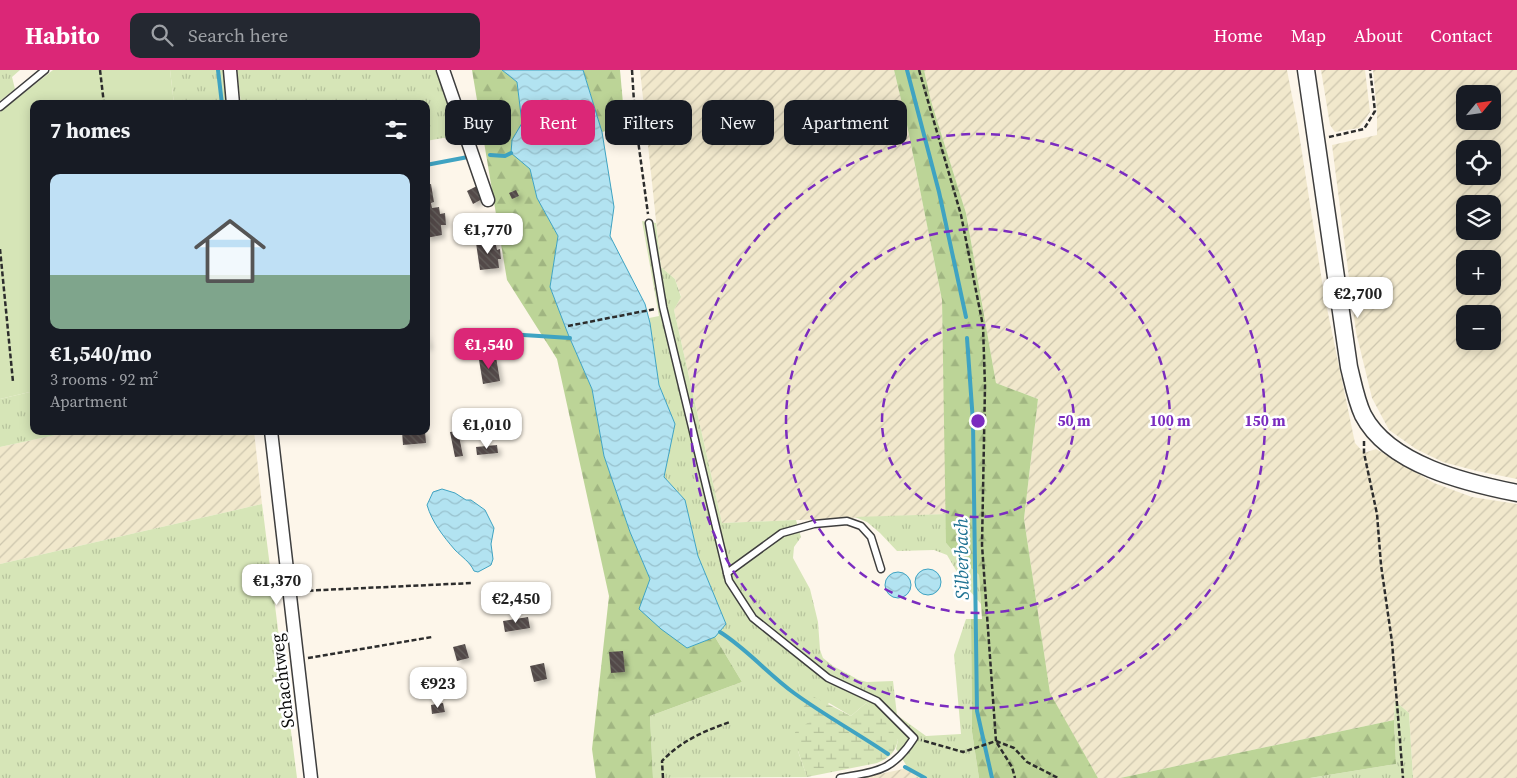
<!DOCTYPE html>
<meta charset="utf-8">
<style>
:root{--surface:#171b24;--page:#242831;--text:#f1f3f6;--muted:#9ea1a6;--accent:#db2777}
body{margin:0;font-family:"Source Serif 4",serif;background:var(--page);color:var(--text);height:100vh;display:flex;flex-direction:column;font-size:19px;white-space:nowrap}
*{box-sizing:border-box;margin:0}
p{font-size:16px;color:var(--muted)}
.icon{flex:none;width:28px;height:28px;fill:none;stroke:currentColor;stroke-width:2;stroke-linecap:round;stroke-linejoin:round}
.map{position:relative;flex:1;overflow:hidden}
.side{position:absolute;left:30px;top:30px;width:400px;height:335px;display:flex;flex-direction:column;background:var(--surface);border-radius:10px;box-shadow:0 2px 12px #0003}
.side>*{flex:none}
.guide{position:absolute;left:445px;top:30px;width:475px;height:45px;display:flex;gap:10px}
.needle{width:32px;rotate:61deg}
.buttons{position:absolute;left:1456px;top:15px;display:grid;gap:10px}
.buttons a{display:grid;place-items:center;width:45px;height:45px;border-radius:10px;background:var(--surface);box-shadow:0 2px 12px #0003;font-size:25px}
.price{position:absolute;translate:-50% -42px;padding:0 11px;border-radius:10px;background:#fff;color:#222;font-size:16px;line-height:32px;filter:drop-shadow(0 1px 2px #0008)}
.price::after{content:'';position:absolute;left:50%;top:30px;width:15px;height:11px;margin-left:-8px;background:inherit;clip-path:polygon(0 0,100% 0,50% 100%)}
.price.active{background:var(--accent);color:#fff}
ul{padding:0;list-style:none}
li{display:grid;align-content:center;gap:10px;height:265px;padding:0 20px}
li span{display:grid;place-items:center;height:155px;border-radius:10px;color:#555}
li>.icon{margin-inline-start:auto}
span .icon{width:90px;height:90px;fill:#fffc;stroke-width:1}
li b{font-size:21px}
h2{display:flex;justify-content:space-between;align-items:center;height:60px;padding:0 20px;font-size:21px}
.chip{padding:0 18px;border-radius:10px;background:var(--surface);box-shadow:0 2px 12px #0003;font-size:18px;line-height:45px}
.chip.active{background:var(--accent);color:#fff}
header{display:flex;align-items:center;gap:30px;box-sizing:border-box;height:70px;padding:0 25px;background:var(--accent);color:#fff}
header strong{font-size:24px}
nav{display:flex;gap:28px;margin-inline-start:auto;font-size:18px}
.search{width:350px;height:45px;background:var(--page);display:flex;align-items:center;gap:12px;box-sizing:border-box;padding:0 18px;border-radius:10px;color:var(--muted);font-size:19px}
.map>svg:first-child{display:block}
</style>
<header>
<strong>Habito</strong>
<div class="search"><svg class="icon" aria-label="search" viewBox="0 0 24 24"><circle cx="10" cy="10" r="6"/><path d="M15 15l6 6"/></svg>Search here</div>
<nav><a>Home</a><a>Map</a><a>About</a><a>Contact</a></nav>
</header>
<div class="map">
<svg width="1517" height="708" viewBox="0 0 1517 708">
<defs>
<pattern id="farmland-furrows" width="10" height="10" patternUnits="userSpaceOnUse" patternTransform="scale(1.25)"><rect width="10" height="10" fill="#f1e8cc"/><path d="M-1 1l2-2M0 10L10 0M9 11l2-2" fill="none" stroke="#cdc6ae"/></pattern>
<pattern id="grass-tufts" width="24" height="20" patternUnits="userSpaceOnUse" patternTransform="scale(1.25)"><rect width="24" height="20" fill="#d6e5b7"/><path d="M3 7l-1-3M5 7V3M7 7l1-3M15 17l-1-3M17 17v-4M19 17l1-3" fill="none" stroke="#b6c39c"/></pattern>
<pattern id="forest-firs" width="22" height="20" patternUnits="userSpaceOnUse" patternTransform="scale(1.25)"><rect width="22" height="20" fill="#bcd497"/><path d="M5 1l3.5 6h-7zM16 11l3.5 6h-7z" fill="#a0b581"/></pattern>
<pattern id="wetland-marsh" width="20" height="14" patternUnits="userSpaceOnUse" patternTransform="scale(1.25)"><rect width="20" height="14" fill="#d6e5b7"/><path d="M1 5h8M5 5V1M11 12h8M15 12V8" fill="none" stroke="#b6c39c"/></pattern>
<pattern id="water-waves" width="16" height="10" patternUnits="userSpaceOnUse" patternTransform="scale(1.25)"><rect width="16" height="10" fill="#b2e3f1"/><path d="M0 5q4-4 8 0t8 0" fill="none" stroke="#98c1cd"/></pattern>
<pattern id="building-back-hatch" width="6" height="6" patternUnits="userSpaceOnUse" patternTransform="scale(1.25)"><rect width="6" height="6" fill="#524a48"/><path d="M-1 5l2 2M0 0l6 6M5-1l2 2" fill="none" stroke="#66605e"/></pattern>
<filter id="shadow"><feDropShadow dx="3.5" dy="3.5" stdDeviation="2.5" flood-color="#0004"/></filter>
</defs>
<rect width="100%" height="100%" fill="#fdf6ea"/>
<g fill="url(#farmland-furrows)" fill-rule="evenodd">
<polygon points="640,0 894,0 907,55 942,230 947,444 722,453 674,240 681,226 675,209 661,197"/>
<polygon points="924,0 1287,0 1298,57 1324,224 1355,373 1364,383 1376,379 1434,413 1472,427 1517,434 1517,708 1413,708 1409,643 1395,631 1394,650 1120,708 1098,708 1050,624 1024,449 1038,329 996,313 966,143 931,31"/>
<polygon points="1321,0 1365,0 1370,42 1359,58 1335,62 1330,55"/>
<path d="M1373 0H1517V409L1477 401 1443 392 1416 379 1389 360 1372 328 1356 262 1332 75 1377 65V41ZM1465 24H1492V51H1465ZM1465 79H1492V106H1465ZM1465 134H1492V161H1465ZM1465 189H1492V216H1465ZM1465 244H1492V271H1465Z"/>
<polygon points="74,361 254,361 262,434 0,494 0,377"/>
<polygon points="908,698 919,708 861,708"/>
</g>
<g fill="url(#grass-tufts)">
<polygon points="0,0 20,0 12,7 15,19 0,31"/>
<polygon points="170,0 224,0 228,34 174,34"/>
<polygon points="237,0 437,0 460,65 426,71 426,34 241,34"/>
<polygon points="642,151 656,153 661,197 675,209 681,227 674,240 722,453 796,450 801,467 794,477 793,488 810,519 818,552 820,580 823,588 833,596 859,610 867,612 893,611 897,645 926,666 961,664 954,585 966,549 971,549 972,662 979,708 919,708 908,698 896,679 898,670 866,633 851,646 829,633 809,652 798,681 807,707 653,708 650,646 742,612 715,567 726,554 698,486 685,430 664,407 675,354 659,315 649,248 659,246"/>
<polygon points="34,321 34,361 74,361 0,377 0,329"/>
<polygon points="262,434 297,708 0,708 0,494"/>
<polygon points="947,444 946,473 958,487 979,505 981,534 964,514 947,485 934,480 897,481 880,463 867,452 855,447"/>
<polygon points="1395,631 1409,643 1413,708 1310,708 1396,694 1394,650"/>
</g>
<g fill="url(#forest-firs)">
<polygon points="472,0 502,0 517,12 522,53 512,70 530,98 537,128 558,166 550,217 568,264 592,319 604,386 630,462 650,509 687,578 715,567 742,612 650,646 653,708 596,708 592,679 609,526 557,289 507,210"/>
<polygon points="583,0 620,0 625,56 602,62"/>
<polygon points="894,0 924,0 931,31 966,143 996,313 1038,329 1024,449 1050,623 1098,708 979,708 972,662 971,549 982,549 979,505 958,487 946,473 942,230 907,55"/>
<polygon points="1394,650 1396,694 1310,708 1120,708"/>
</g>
<path fill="url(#wetland-marsh)" d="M812 626 851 646 866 633 891 658 898 670C895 683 889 688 877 693L807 707 798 681 795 662 809 652 802 639Z"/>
<polygon fill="#d6e5b7" points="53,0 170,0 174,34 34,34 34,321 0,329 0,42"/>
<g fill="url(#water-waves)" stroke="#3fa3c2">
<polygon points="502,0 583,0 602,62 614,137 610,166 645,234 650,253 659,315 675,354 664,407 685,430 698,486 726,554 715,567 687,578 661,559 639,539 650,509 630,462 604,386 592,319 568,264 550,217 558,166 537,128 530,99 511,83 512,70 522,53 517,12"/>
<path d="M442 419 455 423 466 430H471L485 440 494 458 491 474 493 489 491 495 478 502 474 501C470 492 462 487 455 480 443 466 432 452 427 435L433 422Z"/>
<circle cx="928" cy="512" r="13"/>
<circle cx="898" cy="515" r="13"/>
</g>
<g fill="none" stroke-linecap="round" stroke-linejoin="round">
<g stroke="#3fa3c2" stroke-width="4">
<polyline points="218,0 222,34"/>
<polyline points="907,0 939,122 966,247"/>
<polyline points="490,85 505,86 511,83"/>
<polyline points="426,95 468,87"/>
<polyline points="479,262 570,268"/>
<polyline points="967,268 973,352 977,641 992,708"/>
<path d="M720 562C747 579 768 604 794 623 824 645 857 663 888 684"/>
<polyline points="905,697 925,708"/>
</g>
</g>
<g fill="url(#building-back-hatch)" filter="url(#shadow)">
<polygon points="431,114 434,132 431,133 432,138 439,137 440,144 445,143 446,155 441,155 442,165 426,168 426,115"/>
<polygon points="477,116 484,128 473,134 467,121"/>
<polygon points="516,120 519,126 512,129 509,123"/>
<polygon points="495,170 497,180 500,179 501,189 498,189 499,198 480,200 476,173"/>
<polygon points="426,261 429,276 426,277"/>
<polygon points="496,287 500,311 483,314 479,290"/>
<polygon points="402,361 425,361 426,373 403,375"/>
<polygon points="458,361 463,386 455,387 450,362"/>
<polygon points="497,375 498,383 477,385 476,377"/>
<polygon points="528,547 530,558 505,562 503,551"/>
<polygon points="465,574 469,588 457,591 453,577"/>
<polygon points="623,581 625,602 611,603 609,582"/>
<polygon points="544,593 547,609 534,612 530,596"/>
<polygon points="443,633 445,642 432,644 431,635"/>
</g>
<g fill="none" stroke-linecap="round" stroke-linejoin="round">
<g stroke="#3e3e3e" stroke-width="9">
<g id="service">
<polyline points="0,37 45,0"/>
<path d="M649 153 663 237 729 511 753 548 828 608 877 631 914 668C892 702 877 701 840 708"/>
<polyline points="727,503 782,463 814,454 847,451 861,456 871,467 881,499"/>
</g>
</g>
<g stroke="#3e3e3e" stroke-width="15">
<g id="minor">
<polyline points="230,0 233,34"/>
<polyline points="443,0 488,130"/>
<polyline points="271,361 311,708"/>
</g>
</g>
<g stroke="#3e3e3e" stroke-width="19">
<path id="tertiary" d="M1306 0 1349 297C1353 313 1356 330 1363 345 1389 395 1467 413 1517 423"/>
</g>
<g stroke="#2d2d2d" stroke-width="2.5" stroke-dasharray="5 2.5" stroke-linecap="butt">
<polyline points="100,0 104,34"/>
<polyline points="632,0 635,48 648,144"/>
<polyline points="919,0 961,145 983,256 985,316 982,475 996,671 963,682 921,670"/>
<polyline points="1329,67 1364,59 1375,41 1370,0"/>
<polyline points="0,179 13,312"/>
<polyline points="568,256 655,239"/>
<polyline points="1364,371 1364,383 1377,444 1381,495 1392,572 1403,708"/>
<polyline points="301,521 472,513"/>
<polyline points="308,588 432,567"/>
<polyline points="996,671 1014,678 1027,692 1058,708"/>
<polyline points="997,673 1012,697 1015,708"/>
<path d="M663 708 662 691C681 671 704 661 730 652"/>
</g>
<use href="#service" stroke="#fff" stroke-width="6"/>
<use href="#minor" stroke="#fff" stroke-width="12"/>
<use href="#tertiary" stroke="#fff" stroke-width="16"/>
</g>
<g fill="none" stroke="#7b2cbf" stroke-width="2.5" stroke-dasharray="9 6">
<circle cx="978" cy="351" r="96"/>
<circle cx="978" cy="351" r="192"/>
<circle cx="978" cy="351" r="287"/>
</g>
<g text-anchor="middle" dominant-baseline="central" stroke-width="5" stroke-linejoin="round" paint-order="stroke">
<g font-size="18" fill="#0b0b0b" stroke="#fff">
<text transform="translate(282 611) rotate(-97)">Schachtweg</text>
</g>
<g font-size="19" font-style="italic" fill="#1e7292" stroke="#fff">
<text transform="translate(961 489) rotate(-91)">Silberbach</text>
</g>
</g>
<circle cx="978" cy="351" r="8" fill="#7b2cbf" stroke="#fff" stroke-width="2.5"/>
<g font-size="15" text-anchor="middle" font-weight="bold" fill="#7b2cbf" stroke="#fff" stroke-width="5" stroke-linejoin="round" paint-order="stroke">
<text x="1074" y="356">50 m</text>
<text x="1170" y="356">100 m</text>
<text x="1265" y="356">150 m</text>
</g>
</svg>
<div class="buttons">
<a><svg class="needle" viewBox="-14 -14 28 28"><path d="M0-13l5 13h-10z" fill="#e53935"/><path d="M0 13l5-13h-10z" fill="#9ea1a6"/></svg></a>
<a><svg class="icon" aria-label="locate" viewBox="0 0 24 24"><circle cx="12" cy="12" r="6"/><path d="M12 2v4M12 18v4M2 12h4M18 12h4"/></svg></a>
<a><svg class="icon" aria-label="layers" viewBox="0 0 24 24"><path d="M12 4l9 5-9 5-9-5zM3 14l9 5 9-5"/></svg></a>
<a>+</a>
<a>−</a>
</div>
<b class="price" style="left:488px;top:185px">€1,770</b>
<b class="price" style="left:1358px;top:249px">€2,700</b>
<b class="price active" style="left:489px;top:300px">€1,540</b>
<b class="price" style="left:487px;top:380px">€1,010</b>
<b class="price" style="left:277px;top:536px">€1,370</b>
<b class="price" style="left:516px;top:554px">€2,450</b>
<b class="price" style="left:438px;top:639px">€923</b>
<div class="guide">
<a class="chip">Buy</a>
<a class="chip active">Rent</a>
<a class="chip">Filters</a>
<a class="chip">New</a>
<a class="chip">Apartment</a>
</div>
<section class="side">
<h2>7 homes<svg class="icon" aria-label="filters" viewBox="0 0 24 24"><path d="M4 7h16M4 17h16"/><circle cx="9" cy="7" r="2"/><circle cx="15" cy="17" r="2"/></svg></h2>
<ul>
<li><span style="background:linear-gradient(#bfe0f5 65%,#7fa58c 0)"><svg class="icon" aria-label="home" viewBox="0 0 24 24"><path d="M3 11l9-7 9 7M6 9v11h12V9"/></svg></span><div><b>€1,540/mo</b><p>3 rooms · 92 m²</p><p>Apartment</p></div></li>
</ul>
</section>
</div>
